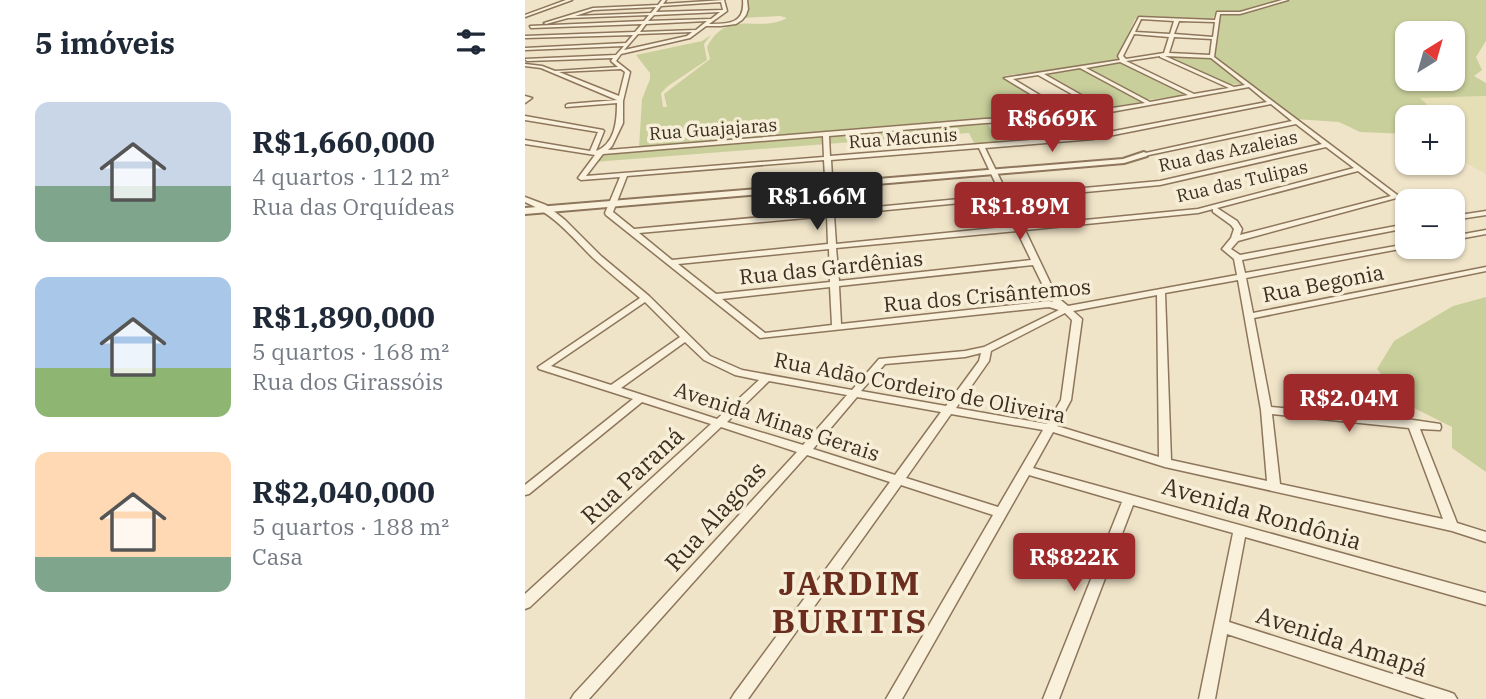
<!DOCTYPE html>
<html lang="pt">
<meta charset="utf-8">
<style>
:root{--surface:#fff;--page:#f2f2f3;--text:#1f2937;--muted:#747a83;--accent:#9e2a2b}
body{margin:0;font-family:"IBM Plex Serif",serif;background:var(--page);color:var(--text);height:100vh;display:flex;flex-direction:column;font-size:26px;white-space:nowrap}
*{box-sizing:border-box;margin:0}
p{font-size:23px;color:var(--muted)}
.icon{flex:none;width:38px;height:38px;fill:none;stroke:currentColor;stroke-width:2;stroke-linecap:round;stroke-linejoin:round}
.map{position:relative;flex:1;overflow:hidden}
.drawer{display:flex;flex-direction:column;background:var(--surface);width:525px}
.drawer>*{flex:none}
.needle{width:46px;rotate:37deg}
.controls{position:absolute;left:870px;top:21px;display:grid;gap:14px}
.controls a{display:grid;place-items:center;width:70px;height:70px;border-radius:14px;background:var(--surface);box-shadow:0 2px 5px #0004;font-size:35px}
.price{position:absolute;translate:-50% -60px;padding:0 16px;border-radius:7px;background:var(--accent);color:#fff;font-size:23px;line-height:46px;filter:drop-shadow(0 2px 4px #0008)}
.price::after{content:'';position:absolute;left:50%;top:42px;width:21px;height:16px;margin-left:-10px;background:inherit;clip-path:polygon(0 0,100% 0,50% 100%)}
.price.on{background:#222;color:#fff}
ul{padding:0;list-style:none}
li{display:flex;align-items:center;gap:21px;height:175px;padding:0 35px}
li span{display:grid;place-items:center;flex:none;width:196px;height:140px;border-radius:14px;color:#555}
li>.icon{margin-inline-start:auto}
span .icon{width:84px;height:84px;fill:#fffc;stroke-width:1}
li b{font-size:30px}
h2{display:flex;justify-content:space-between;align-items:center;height:84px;padding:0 35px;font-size:30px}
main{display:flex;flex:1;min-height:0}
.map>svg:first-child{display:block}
</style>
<main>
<section class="drawer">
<h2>5 imóveis<svg class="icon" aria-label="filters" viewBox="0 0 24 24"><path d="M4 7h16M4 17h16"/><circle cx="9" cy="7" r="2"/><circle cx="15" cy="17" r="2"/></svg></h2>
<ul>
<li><span style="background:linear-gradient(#c9d6e8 60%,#7fa58c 0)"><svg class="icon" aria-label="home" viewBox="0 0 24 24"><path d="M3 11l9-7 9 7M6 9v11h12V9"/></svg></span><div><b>R$1,660,000</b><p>4 quartos · 112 m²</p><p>Rua das Orquídeas</p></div></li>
<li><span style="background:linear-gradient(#a9c7e8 65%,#8fb573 0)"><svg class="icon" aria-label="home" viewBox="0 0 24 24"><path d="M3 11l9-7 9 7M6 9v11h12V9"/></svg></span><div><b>R$1,890,000</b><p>5 quartos · 168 m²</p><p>Rua dos Girassóis</p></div></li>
<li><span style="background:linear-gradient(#ffd9b3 75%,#7fa58c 0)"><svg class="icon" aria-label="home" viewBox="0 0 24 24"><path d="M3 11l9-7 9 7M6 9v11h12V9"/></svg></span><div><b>R$2,040,000</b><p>5 quartos · 188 m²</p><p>Casa</p></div></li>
</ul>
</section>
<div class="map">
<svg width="961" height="699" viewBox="0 0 961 699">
<rect width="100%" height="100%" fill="#f0e4c8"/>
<polygon fill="#e6deb5" points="961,96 961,174 928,156 928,137 941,135 928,130 928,117 911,113 893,98"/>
<g fill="#c9cf9b" fill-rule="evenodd">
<path d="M221 0H961V41L951 57 957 70 949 76 961 83V96L895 98 911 113 924 117H882V134L835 132 814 122 770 119 690 57 695 12H691L687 20 622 16 610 19 593 56 595 59 593 60 478 76 540 115 536 120 463 124 474 143 450 145 444 133 69 162 87 148H114L117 99 125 79V73L111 55 177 41 186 35 179 44 182 60 143 86 136 93 138 107H142L139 94 185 59 182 47C203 7 233 34 262 18L255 16 218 18 223 13ZM882 33H928V79H882Z"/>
<polygon points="642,56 686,59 716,84 704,85"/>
<polygon points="590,63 598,63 661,95 622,100 562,68"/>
<polygon points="550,68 556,69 618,102 578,108 519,74"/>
<polygon points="961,297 961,472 927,448 927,427 881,404 852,369 869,341 928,306"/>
</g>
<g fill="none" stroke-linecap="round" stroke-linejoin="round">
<g stroke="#8d765c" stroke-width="3">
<g id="minor">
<polygon points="41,0 47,0 0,17 0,15"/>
<path d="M137 0H141L138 4 199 0 202 11 184 24C204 24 220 24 218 0H222L223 9 221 15 217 20 211 24 196 26H181L165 38 96 54 91 61 105 72 98 101V123L87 146 83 150 460 119 542 116 479 78 595 60 593 56 614 17 690 20 692 12H715L757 0H763L715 14H695L689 57 875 197 713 241 706 249 715 255 882 224V228L717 260 720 273 882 244V247H885L721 278 728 313 961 267V271L729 318 746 407 888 420 915 424 916 427 915 430 895 429 932 523 961 532V542L927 531 640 467 528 432 508 468 961 593V605L720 537 704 622 924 692 929 694 932 699H901L702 634 690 699H674L708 533 608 505 534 699H518L597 502 504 475 377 699H361L468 515 376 485 223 699H206L209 694 365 482 282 455 64 699H46L49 694 272 452 196 427 5 607 0 609V594L186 424 117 402 4 494 0 495V485L108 399 14 369 13 367 115 298C100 285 83 272 68 258 46 236 30 215 0 202V197L21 205 40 220 76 256 124 296 185 356 217 370 327 390 354 359 440 351 459 347 534 310 524 307 235 338 81 215 80 213 95 177 56 180 53 178 70 155 0 144V140L65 151 73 132 0 120V116L78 130 79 131 71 151C90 144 92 121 92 103L41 107V105L43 104 92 100 16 68 0 66V64L17 66 30 71 93 67 86 61 88 58 2 61 0 59 91 55 99 46 0 50V48L101 43 108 35 0 38V36L110 32 117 24 6 28 5 26 119 21 124 15 43 18 21 24 19 23 68 8 133 5ZM196 2 198 10 131 12 136 6ZM131 7 126 13 50 16 68 10ZM195 12 186 19 123 21 129 15ZM616 19 649 21 645 34 610 32ZM182 21 171 30 115 32 121 24ZM654 21 690 22 688 37 649 34ZM167 32 162 36 99 50 113 34ZM609 34 644 37 639 53 601 59 598 56ZM649 37 687 39 685 55 644 53ZM635 56V57L704 88 669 94 601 61ZM640 56 686 58 720 85 709 87ZM595 62 663 95 625 102 561 68ZM555 68 620 103 581 109 519 74ZM96 69 100 72 94 96 34 72ZM513 75 575 110 548 115 488 79ZM724 87 742 102 568 135 305 156 304 136 460 123 547 119ZM746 104 767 121 616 154 619 156 771 124 797 144 635 181 483 195 460 148 568 139ZM298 136 299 157 61 176 78 154ZM801 147 829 168 673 209 498 226 485 199 635 185ZM454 148 476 195 309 211 306 160ZM299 160 302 211 109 229 88 212 102 176ZM833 171 866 196 715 235 717 229 712 221 692 208ZM478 199 490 226 311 244 309 215ZM688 209V212L706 225 709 229 706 238 697 249 709 259 712 275 543 306 532 297 500 230 673 213ZM302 216 303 244 147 260 114 233ZM492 231 506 260 314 281 311 248ZM304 249 305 282 191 294 153 264ZM508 265 524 298 528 302 524 301 316 324 314 286ZM713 280 736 410 742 481 646 460 640 293ZM305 287 307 325 240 333 197 299ZM632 295 634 457 532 426 546 400 557 319 548 311ZM120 302 155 337 86 385 26 366ZM540 313 547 320 536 400 522 424 431 408 464 361 466 351ZM160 342 179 360 210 375 234 380 192 419 96 388ZM456 353 454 361 421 406 336 391 360 364 440 357ZM244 381 322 395 278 445 202 422ZM332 397 416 412 370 475 288 449ZM426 414 518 430 473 507 381 478ZM747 414 884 428 918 519 755 484Z"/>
<polygon points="0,96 7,98 0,103"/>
<polygon points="961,211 961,215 928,220 928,216"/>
<polygon points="961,230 961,234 928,240 928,236"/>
</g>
</g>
<g stroke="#8d765c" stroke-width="4">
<polygon id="tertiary" points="619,152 623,154 622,156 599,163 0,214 0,208 598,159"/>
</g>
<use href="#minor" fill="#faf1dc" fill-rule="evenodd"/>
<use href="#tertiary" fill="#faf1dc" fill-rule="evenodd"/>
</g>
<g text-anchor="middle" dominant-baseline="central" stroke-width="7" stroke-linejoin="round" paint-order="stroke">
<g font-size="18" fill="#3d2e20" stroke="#f7eed8">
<text transform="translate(188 129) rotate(-4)">Rua Guajajaras</text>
<text transform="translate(378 138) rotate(-4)">Rua Macunis</text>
<text transform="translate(703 151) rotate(-12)">Rua das Azaleias</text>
<text transform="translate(717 181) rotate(-13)">Rua das Tulipas</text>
</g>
<g font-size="21" fill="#3d2e20" stroke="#f7eed8">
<text transform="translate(306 267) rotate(-6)">Rua das Gardênias</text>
<text transform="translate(798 283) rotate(-11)">Rua Begonia</text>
<text transform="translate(462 295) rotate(-5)">Rua dos Crisântemos</text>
<text transform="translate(395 387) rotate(11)">Rua Adão Cordeiro de Oliveira</text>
<text transform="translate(252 421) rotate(18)">Avenida Minas Gerais</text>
</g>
<g font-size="24" fill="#3d2e20" stroke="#f7eed8">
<text transform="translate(107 475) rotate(-43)">Rua Paraná</text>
<text transform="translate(737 513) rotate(16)">Avenida Rondônia</text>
<text transform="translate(190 516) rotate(-48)">Rua Alagoas</text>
<text transform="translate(817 641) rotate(18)">Avenida Amapá</text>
</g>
<g font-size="33" font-weight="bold" letter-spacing="2" fill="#6b2e1e" stroke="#f7eed8">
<text x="325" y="582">JARDIM<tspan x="325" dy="38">BURITIS</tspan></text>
</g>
</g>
</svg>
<div class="controls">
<a><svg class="needle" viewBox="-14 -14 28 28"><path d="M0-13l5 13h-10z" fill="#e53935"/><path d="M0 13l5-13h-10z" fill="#747a83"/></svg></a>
<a>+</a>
<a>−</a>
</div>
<b class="price" style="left:527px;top:154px">R$669K</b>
<b class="price on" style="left:292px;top:232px">R$1.66M</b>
<b class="price" style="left:495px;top:242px">R$1.89M</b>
<b class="price" style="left:824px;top:434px">R$2.04M</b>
<b class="price" style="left:549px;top:593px">R$822K</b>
</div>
</main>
